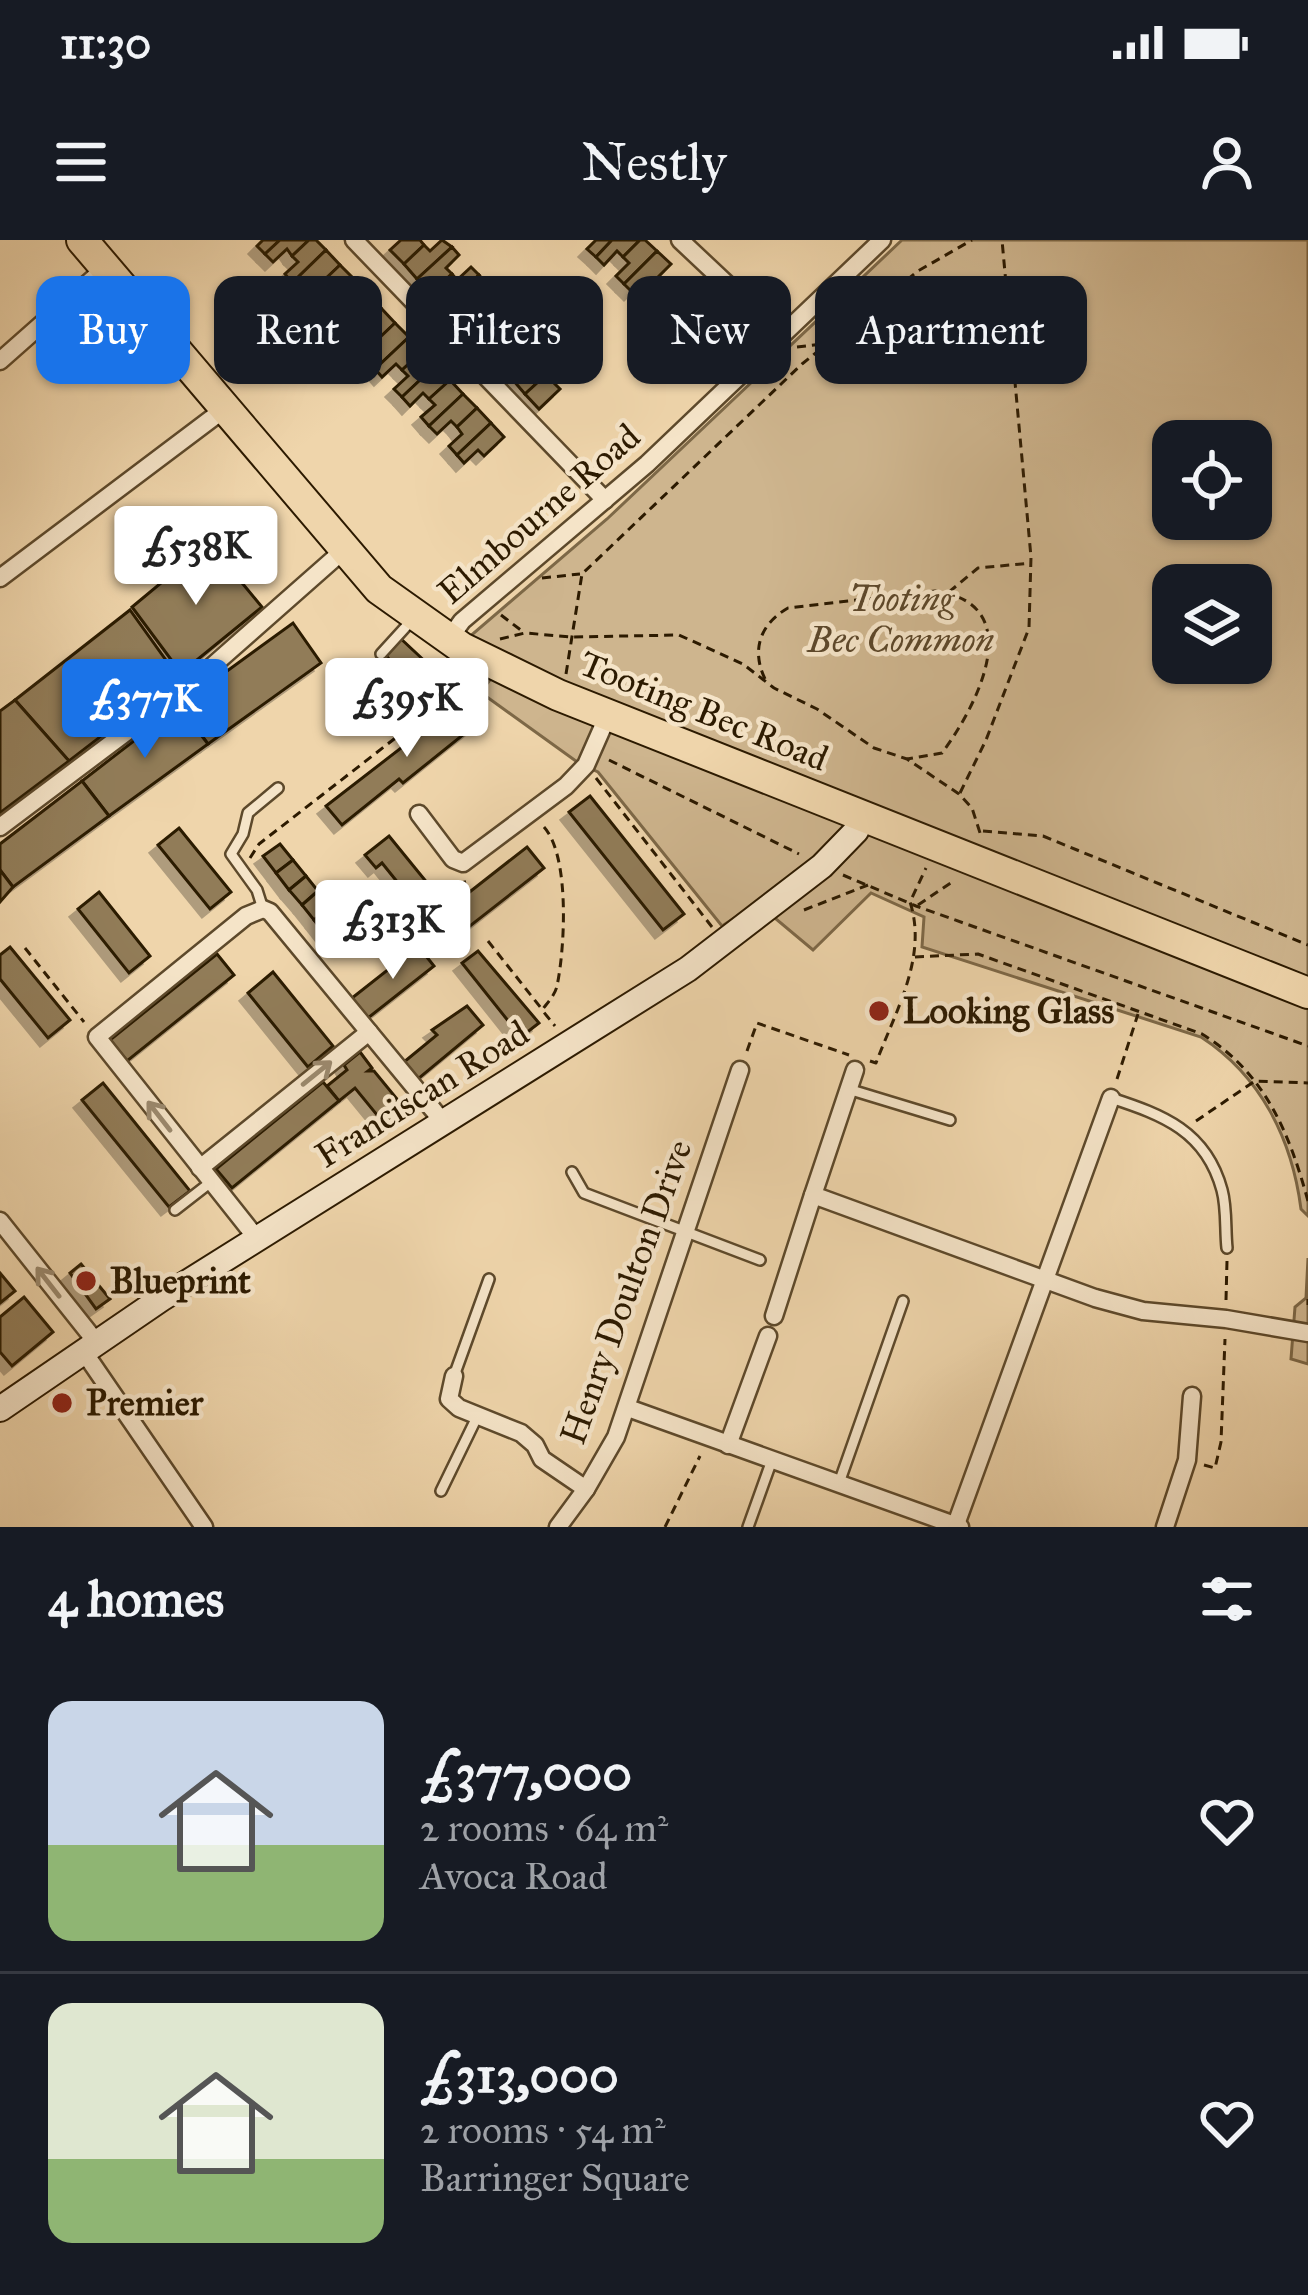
<!DOCTYPE html>
<meta charset="utf-8">
<style>
:root{--surface:#171b24;--page:#20242c;--text:#f1f3f6;--muted:#9ea1a6;--line:#363941;--accent:#1a73e8}
body{margin:0;font-family:"IM FELL Great Primer",serif;background:var(--page);color:var(--text);height:100vh;display:flex;flex-direction:column;font-size:45px;white-space:nowrap}
*{box-sizing:border-box;margin:0}
p{font-size:39px;color:var(--muted)}
.icon{flex:none;width:66px;height:66px;fill:none;stroke:currentColor;stroke-width:2;stroke-linecap:round;stroke-linejoin:round}
.map{position:relative;height:1287px;overflow:hidden}
.sheet{display:flex;flex-direction:column;background:var(--surface);flex:1}
.sheet>*{flex:none}
.guide{position:absolute;left:36px;top:36px;width:1236px;height:108px;display:flex;gap:24px}
.fabs{position:absolute;left:1152px;top:180px;display:grid;gap:24px}
.fabs a{display:grid;place-items:center;width:120px;height:120px;border-radius:24px;background:var(--surface);box-shadow:0 3px 9px #0004;font-size:60px}
.price{position:absolute;translate:-50% -102px;padding:0 27px;border-radius:12px;background:#fff;color:#222;font-size:39px;line-height:78px;filter:drop-shadow(0 3px 6px #0008)}
.price::after{content:'';position:absolute;left:50%;top:72px;width:36px;height:27px;margin-left:-18px;background:inherit;clip-path:polygon(0 0,100% 0,50% 100%)}
.price.active{background:var(--accent);color:#fff}
ul{padding:0;list-style:none}
li{display:flex;align-items:center;gap:36px;height:300px;padding:0 48px}
li+li{border-top:3px solid var(--line)}
li span{display:grid;place-items:center;flex:none;width:336px;height:240px;border-radius:24px;color:#555}
li>.icon{margin-inline-start:auto}
span .icon{width:144px;height:144px;fill:#fffc;stroke-width:1}
li b{font-size:51px}
h2{display:flex;justify-content:space-between;align-items:center;height:144px;padding:0 48px;font-size:51px}
.pill{padding:0 42px;border-radius:24px;background:var(--surface);box-shadow:0 3px 9px #0004;font-size:42px;line-height:108px}
.pill.active{background:var(--accent);color:#fff}
.status{display:flex;justify-content:space-between;align-items:center;height:84px;padding:0 60px;background:var(--surface);direction:ltr}
.status svg{height:33px;fill:currentColor}
header{display:flex;justify-content:space-between;align-items:center;height:156px;padding:0 48px;background:var(--surface);font-size:54px;font-weight:600}
.map>svg:first-child{display:block}
</style>
<div class="status"><b>11:30</b><svg viewBox="0 0 49 12"><path d="M0 12V9h3v3zM5 12V6h3v6zM10 12V3h3v9zM15 12V0h3v12zM26 1h20v11H26zM47 4h2v5h-2z"/></svg></div>
<header><svg class="icon" aria-label="menu" viewBox="0 0 24 24"><path d="M4 6h16M4 12h16M4 18h16"/></svg>Nestly<svg class="icon" aria-label="person" viewBox="0 0 24 24"><circle cx="12" cy="8" r="4"/><path d="M4 21q1-7 8-7t8 7"/></svg></header>
<div class="map">
<svg width="1308" height="1287" viewBox="0 0 1308 1287">
<defs>
<filter id="shadow"><feDropShadow dx="-8" dy="8" stdDeviation="0" flood-color="#0004"/></filter>
</defs>
<rect width="100%" height="100%" fill="#efd5ab"/>
<filter id="stains"><feTurbulence type="fractalNoise" baseFrequency=".00167" numOctaves="4"/><feColorMatrix values="0 0 0 0 .2 0 0 0 0 .09 0 0 0 0 .02 0 0 0 .5 -.17"/></filter>
<radialGradient id="worn" r=".72"><stop offset=".6" stop-color="#630" stop-opacity="0"/><stop offset="1" stop-color="#630" stop-opacity=".3"/></radialGradient>
<g fill="#ceb58e" stroke="#7d6847" stroke-width="3" fill-rule="evenodd">
<path d="M902 0H1308V976L1301 969C1292 899 1261 836 1201 797L922 707 924 677 871 653 813 710 757 663 722 686 598 532 580 524 480 452 511 415 468 398 607 279ZM1173 201H1251V279H1173ZM1173 345H1251V423H1173Z"/>
<polygon points="1308,1018 1308,1124 1291,1119 1295,1067 1306,1058"/>
</g>
<g fill="#917b59" stroke="#2c1a00" stroke-width="3" filter="url(#shadow)">
<polygon points="263,0 280,0 265,14 257,6"/>
<polygon points="280,0 309,0 292,16 287,9 273,22 265,14"/>
<polygon points="309,0 316,0 326,10 292,43 285,34 298,22 292,16"/>
<polygon points="401,0 420,0 424,5 404,24 390,10"/>
<polygon points="442,0 452,7 417,39 404,24 424,5 430,11"/>
<polygon points="596,0 612,0 596,17 587,9"/>
<polygon points="612,0 640,0 623,17 617,11 604,25 596,17"/>
<polygon points="640,0 645,0 657,11 624,44 616,36 629,23 623,17"/>
<polygon points="452,7 459,15 446,28 452,34 431,53 417,39"/>
<polygon points="326,10 340,25 320,44 314,38 300,51 292,43"/>
<polygon points="657,11 671,24 651,44 645,39 632,52 624,44"/>
<polygon points="340,25 354,39 320,71 312,63 325,50 320,44"/>
<polygon points="471,27 479,35 444,67 431,53 452,34 457,40"/>
<polygon points="479,35 487,44 473,56 479,62 458,82 444,67"/>
<polygon points="354,39 368,53 347,73 341,67 328,80 320,71"/>
<polygon points="368,53 381,68 347,100 340,92 353,79 347,73"/>
<polygon points="498,56 506,64 471,96 458,82 479,62 484,69"/>
<polygon points="506,64 514,73 500,85 506,91 485,110 471,96"/>
<polygon points="381,68 395,83 375,102 369,95 355,108 347,100"/>
<polygon points="395,83 409,97 375,129 367,120 380,108 375,102"/>
<polygon points="525,85 533,93 498,125 485,110 506,91 511,98"/>
<polygon points="533,93 541,102 527,114 533,120 512,139 498,125"/>
<polygon points="409,97 423,111 402,130 396,124 382,137 375,129"/>
<polygon points="423,111 436,125 402,157 394,149 408,136 402,130"/>
<polygon points="552,114 560,122 525,154 512,139 533,120 539,127"/>
<polygon points="560,122 568,131 554,143 560,149 539,169 525,154"/>
<polygon points="436,125 450,140 429,159 423,153 410,166 402,157"/>
<polygon points="450,140 463,154 429,186 421,177 435,165 429,159"/>
<polygon points="463,154 477,168 457,187 451,181 437,194 429,186"/>
<polygon points="477,168 491,183 457,215 449,206 462,194 457,187"/>
<polygon points="491,183 504,197 484,216 478,210 464,223 457,215"/>
<polygon points="209,303 262,367 181,433 132,367"/>
<polygon points="130,370 178,437 69,521 15,460"/>
<polygon points="293,383 321,423 208,504 179,466"/>
<polygon points="399,397 430,426 411,446 384,413"/>
<polygon points="467,457 484,478 403,543 399,539 342,585 326,566"/>
<polygon points="15,460 69,521 0,573 0,471"/>
<polygon points="179,466 208,504 109,576 82,541"/>
<polygon points="82,541 109,576 13,647 0,630 0,604"/>
<polygon points="590,556 684,674 663,690 569,572"/>
<polygon points="179,588 231,652 210,669 158,605"/>
<polygon points="389,596 433,650 415,664 382,623 376,628 365,615"/>
<polygon points="280,604 293,620 276,633 263,616"/>
<polygon points="527,607 544,628 447,704 430,683"/>
<polygon points="293,620 306,636 289,650 276,633"/>
<polygon points="0,630 13,647 0,662"/>
<polygon points="306,636 318,651 302,665 289,650"/>
<polygon points="318,651 331,667 314,680 302,665"/>
<polygon points="99,652 150,716 129,733 78,669"/>
<polygon points="331,667 345,685 328,698 314,680"/>
<polygon points="418,706 434,726 368,778 352,758"/>
<polygon points="10,707 70,780 48,798 0,739 0,715"/>
<polygon points="478,711 539,783 521,797 462,723"/>
<polygon points="217,714 234,735 127,821 110,800"/>
<polygon points="273,732 333,806 308,827 248,753"/>
<polygon points="467,766 483,785 418,839 404,822 437,795 432,790"/>
<polygon points="360,812 372,828 368,831 374,831 406,870 386,886 355,848 339,861 327,846 347,830 344,825"/>
<polygon points="323,842 339,861 232,948 216,929"/>
<polygon points="103,843 190,951 169,967 82,860"/>
<polygon points="81,1024 110,1059 96,1069 70,1033"/>
<polygon points="0,1033 15,1051 0,1063"/>
<polygon points="24,1057 53,1092 12,1126 0,1112 0,1077"/>
</g>
<g fill="none" stroke-linecap="round" stroke-linejoin="round">
<g stroke="#5d492b" stroke-width="14">
<g id="lane">
<polyline points="381,414 412,380"/>
<polyline points="263,669 257,650 231,614 243,594 248,573 278,548"/>
<polyline points="848,849 950,880"/>
<path d="M1111 858C1163 875 1206 891 1222 950 1227 968 1225 990 1227 1008"/>
<polyline points="572,932 584,953 760,1020"/>
<polyline points="175,970 211,942"/>
<polyline points="454,1136 489,1039"/>
<polyline points="839,1243 903,1061"/>
<polyline points="441,1251 477,1177"/>
<polyline points="748,1287 772,1220"/>
</g>
</g>
<g stroke="#5d492b" stroke-width="21">
<g id="street">
<polyline points="354,0 605,260"/>
<polyline points="680,0 781,95"/>
<polyline points="0,121 104,29"/>
<polyline points="0,338 223,170"/>
<polyline points="449,399 462,381 647,224 882,0"/>
<polyline points="419,574 453,619 463,623 566,546 586,525 608,475"/>
<polyline points="0,587 201,436 345,309"/>
<polyline points="200,928 369,792"/>
<polyline points="813,955 855,830"/>
<polyline points="0,981 97,1103"/>
<polyline points="258,1000 97,797 246,676 263,669 270,672 444,883"/>
<polyline points="774,1076 813,955 1095,1058 1143,1071 1226,1079 1308,1093"/>
<polyline points="84,1112 204,1287"/>
<polyline points="454,1136 449,1159 459,1168 521,1193 535,1205 542,1219 586,1249"/>
<polyline points="628,1168 960,1287"/>
<polyline points="728,1205 768,1096"/>
<polyline points="558,1287 586,1249 616,1197 740,830"/>
<polyline points="955,1287 1111,858"/>
<polyline points="1165,1287 1187,1220 1192,1156"/>
</g>
</g>
<g stroke="#2c1a00" stroke-width="28">
<polyline id="secondary" points="0,1169 161,1059 688,729 822,626 856,591 863,577"/>
</g>
<g stroke="#2c1a00" stroke-width="34">
<polyline id="highway" points="82,0 379,349 462,408 558,455 1308,753"/>
</g>
<g stroke="#2c1a00" stroke-width="3" stroke-dasharray="9 6" stroke-linecap="butt">
<polyline points="797,107 823,104"/>
<polyline points="542,338 580,334"/>
<polyline points="949,352 978,328 1031,323"/>
<polyline points="501,375 522,391"/>
<polyline points="500,399 525,393 572,397 679,395 743,424 774,448 817,469 874,508 907,519 959,554 972,568 981,596"/>
<polyline points="566,434 582,334 802,124 918,31 972,0"/>
<path d="M765 439C751 410 760 384 788 368L935 351C1030 364 977 466 942 513L907 519"/>
<polyline points="609,520 799,614"/>
<polyline points="596,538 712,687"/>
<polyline points="960,553 986,500 1029,388 1031,317 1002,0"/>
<path d="M544 587C570 616 565 708 557 746 555 755 548 762 542 770L555 786"/>
<polyline points="983,591 1043,596 1308,705"/>
<polyline points="250,618 259,604 470,440"/>
<polyline points="843,635 916,666 1308,806"/>
<polyline points="918,665 955,640"/>
<polyline points="804,670 868,645"/>
<polyline points="392,681 401,693 465,644 464,640"/>
<polyline points="488,701 541,768"/>
<polyline points="25,708 84,782"/>
<path d="M915 717 978 714 1202 794C1265 833 1289 892 1308 961"/>
<polyline points="747,811 757,783 849,815"/>
<path d="M870 821 876 823C895 772 928 717 910 662L926 628"/>
<polyline points="1117,839 1138,774"/>
<polyline points="1196,881 1255,841 1308,843"/>
<polyline points="1226,1060 1227,1021"/>
<polyline points="1308,1065 1308,1059"/>
<polyline points="1204,1225 1215,1228 1221,1202 1225,1099"/>
<polyline points="665,1287 700,1216"/>
</g>
<use href="#lane" stroke="#f5e4c8" stroke-width="9"/>
<use href="#street" stroke="#f5e4c8" stroke-width="16"/>
<use href="#secondary" stroke="#f5e4c8" stroke-width="24"/>
<use href="#highway" stroke="#efd5ab" stroke-width="30"/>
</g>
<defs><path id="oneway-shaft" d="M-6 0H5M1.5-3L5.5 0L1.5 3" fill="none" stroke-width="1.6" stroke-linecap="round" stroke-linejoin="round" transform="scale(3)"/></defs>
<g stroke="#9b896e">
<use href="#oneway-shaft" transform="translate(317 833) rotate(-39)"/>
<use href="#oneway-shaft" transform="translate(159 876) rotate(-128)"/>
<use href="#oneway-shaft" transform="translate(48 1042) rotate(-128)"/>
</g>
<g fill="#8f2418" stroke="#f5e4c8" stroke-width="4.5">
<circle cx="879" cy="771" r="12"/>
<circle cx="86" cy="1041" r="12"/>
<circle cx="62" cy="1163" r="12"/>
</g>
<g text-anchor="middle" dominant-baseline="central" stroke-width="9" stroke-linejoin="round" paint-order="stroke">
<g font-size="36" fill="#2c1a00" stroke="#f5e4c8">
<text transform="translate(539 274) rotate(-41)">Elmbourne Road</text>
<text transform="translate(704 471) rotate(22)">Tooting Bec Road</text>
<text transform="translate(422 854) rotate(-32)">Franciscan Road</text>
<text transform="translate(626 1052) rotate(-70)">Henry Doulton Drive</text>
</g>
<g font-size="36" font-style="italic" fill="#5d482b" stroke="#f5e4c8">
<text x="901" y="359">Tooting<tspan x="901" dy="41">Bec Common</tspan></text>
</g>
<g font-size="36" font-weight="bold" fill="#2c1a00" stroke="#f5e4c8" text-anchor="start">
<text x="903" y="771">Looking Glass</text>
<text x="110" y="1041">Blueprint</text>
<text x="86" y="1163">Premier</text>
</g>
</g>
<rect width="100%" height="100%" filter="url(#stains)"/>
<rect width="100%" height="100%" fill="url(#worn)"/>
</svg>
<div class="fabs">
<a><svg class="icon" aria-label="locate" viewBox="0 0 24 24"><circle cx="12" cy="12" r="6"/><path d="M12 2v4M12 18v4M2 12h4M18 12h4"/></svg></a>
<a><svg class="icon" aria-label="layers" viewBox="0 0 24 24"><path d="M12 4l9 5-9 5-9-5zM3 14l9 5 9-5"/></svg></a>
</div>
<b class="price" style="left:196px;top:368px">£538K</b>
<b class="price" style="left:407px;top:520px">£395K</b>
<b class="price active" style="left:145px;top:521px">£377K</b>
<b class="price" style="left:393px;top:742px">£313K</b>
<div class="guide">
<a class="pill active">Buy</a>
<a class="pill">Rent</a>
<a class="pill">Filters</a>
<a class="pill">New</a>
<a class="pill">Apartment</a>
</div>
</div>
<section class="sheet">
<h2>4 homes<svg class="icon" aria-label="filters" viewBox="0 0 24 24"><path d="M4 7h16M4 17h16"/><circle cx="9" cy="7" r="2"/><circle cx="15" cy="17" r="2"/></svg></h2>
<ul>
<li><span style="background:linear-gradient(#c9d6e8 60%,#8fb573 0)"><svg class="icon" aria-label="home" viewBox="0 0 24 24"><path d="M3 11l9-7 9 7M6 9v11h12V9"/></svg></span><div><b>£377,000</b><p>2 rooms · 64 m²</p><p>Avoca Road</p></div><svg class="icon" aria-label="heart" viewBox="0 0 24 24"><path d="M12 20l-8-8c-3-5 5-10 8-4 3-6 11-1 8 4z"/></svg></li>
<li><span style="background:linear-gradient(#dfe7d0 65%,#8fb573 0)"><svg class="icon" aria-label="home" viewBox="0 0 24 24"><path d="M3 11l9-7 9 7M6 9v11h12V9"/></svg></span><div><b>£313,000</b><p>2 rooms · 54 m²</p><p>Barringer Square</p></div><svg class="icon" aria-label="heart" viewBox="0 0 24 24"><path d="M12 20l-8-8c-3-5 5-10 8-4 3-6 11-1 8 4z"/></svg></li>
</ul>
</section>
